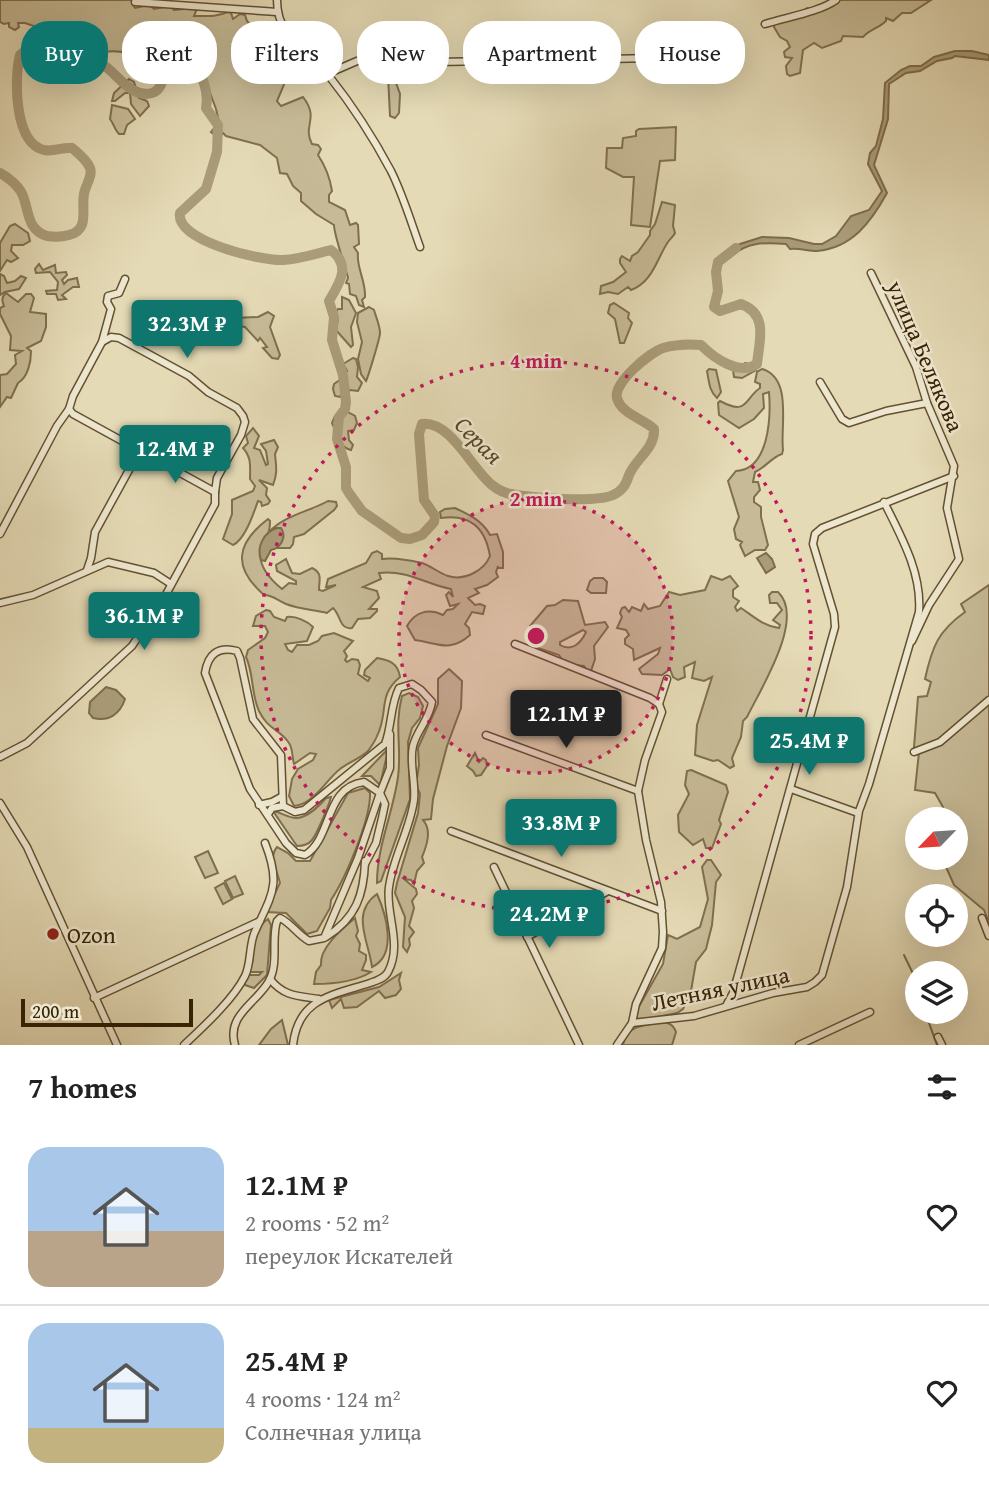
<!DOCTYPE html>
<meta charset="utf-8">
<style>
:root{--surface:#fff;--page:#f2f2f2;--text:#222;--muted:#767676;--line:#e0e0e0;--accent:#0f766e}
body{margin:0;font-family:"Gentium Book Plus",serif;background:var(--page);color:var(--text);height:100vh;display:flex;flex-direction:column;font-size:26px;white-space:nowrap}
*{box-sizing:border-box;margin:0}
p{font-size:23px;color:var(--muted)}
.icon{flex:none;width:38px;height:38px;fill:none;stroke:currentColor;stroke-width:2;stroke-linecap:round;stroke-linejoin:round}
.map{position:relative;height:1045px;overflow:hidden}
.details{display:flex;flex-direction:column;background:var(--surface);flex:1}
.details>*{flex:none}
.hud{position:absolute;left:21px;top:21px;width:948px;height:63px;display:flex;gap:14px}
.needle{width:46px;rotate:245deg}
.buttons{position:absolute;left:905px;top:807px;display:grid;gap:14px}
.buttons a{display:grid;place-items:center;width:63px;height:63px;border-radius:50%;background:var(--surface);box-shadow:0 7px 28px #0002;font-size:35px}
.scale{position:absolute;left:21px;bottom:18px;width:172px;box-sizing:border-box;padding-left:7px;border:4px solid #392304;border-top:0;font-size:19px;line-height:24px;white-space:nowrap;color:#392304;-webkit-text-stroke:5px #ede7cf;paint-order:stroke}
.price{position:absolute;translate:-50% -60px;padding:0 16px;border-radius:7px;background:var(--accent);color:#fff;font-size:23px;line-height:46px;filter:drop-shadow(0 2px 4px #0008)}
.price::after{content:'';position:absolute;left:50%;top:42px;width:21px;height:16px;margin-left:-10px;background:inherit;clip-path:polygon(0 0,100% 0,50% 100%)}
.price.on{background:#222;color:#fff}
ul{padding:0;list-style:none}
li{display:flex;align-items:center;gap:21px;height:175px;padding:0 28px}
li+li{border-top:2px solid var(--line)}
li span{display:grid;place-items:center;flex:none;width:196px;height:140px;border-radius:21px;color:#555}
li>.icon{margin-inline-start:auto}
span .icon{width:84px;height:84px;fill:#fffc;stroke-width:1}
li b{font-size:30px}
h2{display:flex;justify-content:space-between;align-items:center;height:84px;padding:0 28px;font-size:30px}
.chip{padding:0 24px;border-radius:28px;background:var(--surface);box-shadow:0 7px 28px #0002;font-size:24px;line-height:63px}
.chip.on{background:var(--accent);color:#fff}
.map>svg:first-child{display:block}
</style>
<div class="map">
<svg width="989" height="1045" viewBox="0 0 989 1045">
<rect width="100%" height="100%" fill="#e4dab5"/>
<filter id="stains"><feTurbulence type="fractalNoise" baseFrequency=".00286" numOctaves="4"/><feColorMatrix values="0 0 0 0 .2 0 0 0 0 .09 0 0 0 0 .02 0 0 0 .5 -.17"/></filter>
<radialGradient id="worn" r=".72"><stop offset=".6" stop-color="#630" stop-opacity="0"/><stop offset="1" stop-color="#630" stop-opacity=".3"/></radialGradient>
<g fill="#c7bb97" stroke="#806f4e" stroke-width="2" fill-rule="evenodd">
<path d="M0 0H132V4L135 8 149 5 154 9 170 6 174 10 194 8 196 11 194 16C208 16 216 17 228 12L231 13 233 19 240 14 245 15 247 21 252 27 257 23 264 26 265 30 276 37 277 47 286 43 304 54 316 67 304 78 285 82 277 101 281 106 303 97C320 119 302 125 312 144L318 145 321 149 318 155C326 167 330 178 332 191L329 195V202L345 210 350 225 356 223 358 225 359 244 354 247 358 253C356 267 366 281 365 297L362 300 364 307 359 305 356 296 350 294 349 284 346 283 348 278C345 265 334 235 334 225L316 214 301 201V193L293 186 287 174 280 173 277 158 260 145 226 136 223 133 219 138 211 132 219 122 216 109 200 66 195 63 190 67H187L186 60 180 58 154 69C142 54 117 48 99 53L92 45 94 35 81 37 77 33H54L25 23H18L19 27 15 30 9 27V23L4 24 0 22Z"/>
<path d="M837 0H931L911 13H902L893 21 886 18V21C879 28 869 30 863 37L843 36 841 41 822 48 814 43 803 50 800 73 790 76 787 74 786 66 792 58 785 57 784 52 790 47 787 41 780 37 774 27 775 22 788 21 807 8 813 10Z"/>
<polygon points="707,33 716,39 720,58 715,59 706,51 700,53 696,47 699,43 699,35"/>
<path d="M485 41 501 42 503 45C496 50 481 49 471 48L469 46 473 42Z"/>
<polygon points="391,67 396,69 395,80 400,94 399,113 395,118 390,116 388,75"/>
<polygon points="129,79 134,82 139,98 147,101 149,106 140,116 131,104 130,93 125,93 115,101 112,101 114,93"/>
<path d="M112 105 128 109 135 119 127 125 124 134H119C114 129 114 124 110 119Z"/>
<polygon points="676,127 675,160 660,161 650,227 631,225 634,177 623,177 606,168 607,148 622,148 623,138 636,136 636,131 639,129"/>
<path d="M662 202 675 205 673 226 675 233C673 237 670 239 668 242 657 258 653 282 631 290L628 287 618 294 608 292 600 294 601 286 613 282 626 272 620 263V259L622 256 630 261 632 256 638 252 650 235V231L655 224Z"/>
<polygon points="15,224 28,233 30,241 23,245 12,245 11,251 18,258 11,262 7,260 0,271 0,243 10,226"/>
<polygon points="39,264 43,270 55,265 56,273 66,272 67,275 62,280 64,284 68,280 77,278 79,287 73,287 62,295 66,299 58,300 56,294 47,294 46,291 57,290 58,282 50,272 36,273 35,269"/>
<polygon points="0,274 4,276 7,283 15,281 21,276 26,278 19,289 5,292 0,295"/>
<path d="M6 293 18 302 26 294H31L34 298 30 312 46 314V327L41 341 27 348 31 351C31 362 28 377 18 383L11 398 7 397 0 407V375L7 374 16 364 15 355 22 351 10 350 11 336 0 314V308L4 306C2 301 1 297 6 293Z"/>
<polygon points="342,297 349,300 356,313 351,327 353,345 351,347 335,329 338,320 335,313 338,309 342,309"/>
<polygon points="614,303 629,313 628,318 632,323 624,343 620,343 615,319 608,313 610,305"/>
<path d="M369 307 374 310C376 317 380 326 380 333 380 338 368 377 366 381L361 374 358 359 362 342 357 322 358 313Z"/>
<polygon points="268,312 274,316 270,327 280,355 278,359 272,358 263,348 267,347 260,338 258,341 245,327 237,326 232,320 234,318 258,317"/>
<polygon points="353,358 356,359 358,367 357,377 362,383 358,391 350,390 347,394 343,392 340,397 335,396 333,389 334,384 344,377 344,372 347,371 343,364"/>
<polygon points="745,363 754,365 756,370 742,378 734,377 733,369 737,369"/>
<path d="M709 369 716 370 721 392 717 398C709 391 709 381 707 371Z"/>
<path d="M762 369C793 378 780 427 783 450L782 454C772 457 766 467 755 472L753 482H758L760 490 754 497V502L761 507V517L768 545 765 550H755L745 556 740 545 742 542 736 539 734 529 739 517 728 481 736 471C769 470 771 417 769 392L763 394 764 408 754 419 739 428 719 415 718 403 720 401C748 416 744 399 760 388V384L755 382 757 372Z"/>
<path d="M346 411 355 416 357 423 354 430 348 431 349 440 353 445 351 450C338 447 337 433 332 423L335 416Z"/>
<path d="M253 428 259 436 254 448 260 450 266 465 268 464 266 451 261 444 274 440 278 447 275 454C276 466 278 472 273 485L259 480 267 488 266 495 270 501 268 504 262 506 261 502 258 501C254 512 245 540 233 545L223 539 232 514V500L253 491 255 486 250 479C250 467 252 458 243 448L248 443 246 436Z"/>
<path d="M328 501 336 502 337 506 334 510 304 534 294 537 293 544 290 548H277V528L272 529C287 515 310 511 328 501Z"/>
<path d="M455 508C469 515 482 520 490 535L497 534 503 552V568H498V566L496 572 498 577 487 585 475 589 479 593 468 598 475 605 480 604 485 606 483 614 472 612 465 624 469 628 470 635C450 653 438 643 415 640L407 626C415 612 428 608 443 615L447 610 453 609 458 604 450 606 446 595 449 592 453 597 451 589C425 584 409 570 379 573L381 579 363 587 377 591 379 598 369 609H377V611L370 618 358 619 352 628C339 630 341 615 333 608L327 613C314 610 299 609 286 604 278 601 273 595 264 595 233 568 235 544 268 519L270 521C270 537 265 536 261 549 257 565 271 580 282 589L289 583 296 584V581L277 571 276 565 286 559 292 573 300 574 312 568C323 573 319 580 319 590L323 591 336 585 326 587 328 579 366 563 372 553 377 551 382 554V559C395 557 409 560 422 563 431 566 439 573 448 576 464 581 484 571 490 556 485 527 470 514 441 518L440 512 445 509Z"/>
<path d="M711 576 722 580 730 576 738 586 733 590V597L739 601 735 607 737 611 741 608C753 616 763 626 779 628L780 625 773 620 782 610 777 603H770L769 595 772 592H778C806 618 760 690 747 717L743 721 741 737 732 758 734 766 730 768 718 760 713 761 695 755 697 725 712 677 704 681 692 678 695 662 684 667 685 677 678 680 673 677 670 669 662 675 642 674 639 669 658 654 660 648 634 660 633 649 625 644V639L629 635 626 630 617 628 622 617 620 613 622 608 625 607 629 612 632 607 641 611 644 604 648 609 660 606 669 592 680 595 705 590Z"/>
<polygon points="594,578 603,578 607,582 606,593 591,593 587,590 590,581"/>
<path d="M989 585V923L984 910 954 885 942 858H956V819H945L943 807 935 793 915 790 919 752 914 747 918 697 927 696 931 682 925 679C932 647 938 631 965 612L961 604Z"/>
<path d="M563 600 578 601 585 625 605 622 608 627 594 646 595 659 591 671 586 670 584 666 565 664 559 655 538 648 540 640 532 634 530 626 547 606 555 605ZM583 630 586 632C581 643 572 652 560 645V642Z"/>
<path d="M266 610 270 611 274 617 285 621 287 617C296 616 307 621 313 627L307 641 285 644 288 650 292 652 297 645H309L318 641 322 636 334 633 353 641 344 651 347 656 345 660 347 662 352 659 358 660 360 665 358 674 368 681 370 678 364 675 365 670 377 658C389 660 398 663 400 677 377 696 389 713 377 736 375 741 371 747 368 751 361 758 349 762 340 769 326 780 313 805 294 806L289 796 292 779 298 769 313 760 316 754 310 753 294 764C292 757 293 749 289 743 280 729 268 730 259 711 251 694 254 674 246 657L248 650 265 638 268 632 265 626H253L256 616Z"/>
<path d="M449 669 462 681 461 708 447 746 433 799 431 819 423 820C432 830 427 845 422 857L424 863 417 871 414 884 411 880 404 879 416 889 417 894 412 901 414 908 409 926 414 932 409 939 410 945 407 952 403 947 405 917 395 893 397 883 418 813 420 794 416 785 419 765 418 748 438 704V679Z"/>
<path d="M409 693 418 697 423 706 420 718 412 728 408 742 410 799 381 881 377 883C377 846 393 813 398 777 402 747 394 727 402 696Z"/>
<polygon points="386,751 387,755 380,785 371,776 362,776"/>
<polygon points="475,753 479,762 483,758 486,760 487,766 481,775 476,776 473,771 467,766"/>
<polygon points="691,770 726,785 728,792 719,820 721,824 712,848 706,848 703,839 693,845 679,832 678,815 689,794 685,785 687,771"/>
<path d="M365 788 370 793C371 819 345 879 331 900L330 908 317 931 307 934 286 913 266 912 280 883C277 870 268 858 277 847L288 853 296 861H310L348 793Z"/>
<path d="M331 797C329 805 317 834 312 840 308 845 302 846 297 846L273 811C280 812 289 818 296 818 307 818 320 805 326 798Z"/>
<polygon points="208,851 218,873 205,878 195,857"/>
<polygon points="707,860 711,860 721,875 716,882 712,925 706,949 696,962 691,991 683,1009 677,1013 637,1021 637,1010 663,964 668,935 677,939 700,927 708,899 702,867"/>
<polygon points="235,876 243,894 233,898 225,881"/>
<polygon points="224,883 232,899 223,904 215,888"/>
<path d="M377 894C386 914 398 955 372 967 369 942 350 913 377 894Z"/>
<path d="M355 918 358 931 356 936 360 944 359 951 366 955V960L362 970 371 972C355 982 333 984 314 984L316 972 321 965C319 948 342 929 355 918Z"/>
<path d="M268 919 271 925 267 975 254 988 242 984 249 975H259L262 972H249L253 959 250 957V950L254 948C253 936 258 926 268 919Z"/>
<polygon points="401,973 399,980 401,989 396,995 385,998 379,991 357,1007 344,1008 341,999 332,1008 329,1000 379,987"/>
<polygon points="282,1020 288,1045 259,1045 271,1029"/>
<path d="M661 1022C669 1023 673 1024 676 1032L672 1045H623C626 1025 644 1026 661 1022Z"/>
</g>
<g fill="#aa9c79" stroke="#7d6c4a" stroke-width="2">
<path d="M955 51H972L989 55V60L955 56 952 58 937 61 920 71 906 73 889 84 888 119 874 165 887 193C871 222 852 248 817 251 808 251 800 248 790 249L786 244C764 242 746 242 729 258L726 253 740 244 762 237 789 238 814 244H822L836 236 851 216 869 210 882 191 868 164 870 153 876 146 883 119 885 83 901 70 910 66H921L934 57Z"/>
<path d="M277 528H281C287 537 281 548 271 550L265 561 261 560C256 547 264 532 277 528Z"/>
<polygon points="766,553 772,559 775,567 766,573 757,558"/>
<path d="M106 687 116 690 125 699C120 714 109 722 93 718L89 713 90 702Z"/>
</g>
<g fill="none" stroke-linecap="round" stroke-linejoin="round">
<g stroke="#7d6c4a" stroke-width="2">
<polyline points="904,955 917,982"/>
<polyline points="925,1012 937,1045"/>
</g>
<path stroke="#aa9c79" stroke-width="10" d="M0 173C8 177 20 187 23 196 29 211 27 230 47 236 54 237 62 237 69 235 90 230 81 210 84 194 85 186 93 176 90 168 87 160 78 153 72 148 62 147 54 152 44 150 14 143 14 78 20 55L29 48H33C38 51 40 56 45 58 62 66 69 53 82 56 87 57 98 61 102 64 117 73 131 99 152 93 170 87 154 62 190 63 203 73 209 92 206 108L218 125 217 152 206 189 180 213C175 241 261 261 283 260 300 259 315 254 331 250 352 266 339 284 329 301L334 317 332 340 343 375 346 402 345 409 339 417 337 439 346 467V488L349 493 362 511 401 538 410 539 422 535 434 522 435 516 424 500 419 434 422 424C451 421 471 468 492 485 497 489 505 493 511 494 531 498 596 503 613 495 622 491 626 485 629 475 636 458 655 449 654 429 644 419 621 414 617 398 613 383 649 353 663 348 674 345 690 344 701 345 714 358 739 376 757 364 759 342 769 314 741 304L720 311 714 307 718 291 716 272 718 262 736 248"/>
<g stroke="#645130" stroke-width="9">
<g id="street">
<path d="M277 0C277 39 307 49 329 76 352 105 374 139 391 171 403 195 411 222 420 247"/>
<polyline points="135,2 277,12"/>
<path d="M765 24C787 17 819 12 836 0"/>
<polyline points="327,74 357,61 390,55 435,62 658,58 686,60"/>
<polyline points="871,273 916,367 927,403 954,466 947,508 959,559 929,605 912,641"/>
<polyline points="820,382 842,419 849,423 886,411 927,403"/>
<polyline points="69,409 73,414 215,492 217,478 241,435 245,422 243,416 237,408 208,392 189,376 119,338 111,337 102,342"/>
<polyline points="0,534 57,426 69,409 73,396 102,342 111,309 107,302 108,296 119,293 125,279"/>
<polyline points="87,570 91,558 95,532 140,450"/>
<polyline points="0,603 33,595 108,562 154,573 171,584"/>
<polyline points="515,644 650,698 659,704 662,712 645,760 638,791 646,840 661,902 663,932 662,948 636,1004 632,1023 617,1045"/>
<polyline points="659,704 667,679"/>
<polyline points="486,735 638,791"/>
<polyline points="914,752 940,742 989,700"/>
<polyline points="0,757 27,743 132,646 163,600 215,504 215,492"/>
<polyline points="791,789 858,813"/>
<polyline points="0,803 27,847 117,1045"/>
<polyline points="259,805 272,802 281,797"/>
<polyline points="268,814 272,808 283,806"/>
<polyline points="451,831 662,911"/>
<polyline points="365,864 376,843 382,818 385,804 380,793 390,768 390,734"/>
<polyline points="494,867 579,1045"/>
<polyline points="982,918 989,936"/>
<path d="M326 937C356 918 364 895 365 861"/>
<polyline points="527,937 608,891"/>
<path d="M270 979C284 997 299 996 319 999"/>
<polyline points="94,998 260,921"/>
<polyline points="726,1006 733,993 835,627 834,614 813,544 815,534 822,528 954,476"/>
<path d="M632 1023 694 1016 773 993 807 987 815 982 822 975 847 887 859 811 869 784 919 612C922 573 901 536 884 502"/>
<polyline points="938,1037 942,1045"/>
<path d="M184 1045C203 1027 233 1000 245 976 251 964 249 947 254 934 271 895 282 886 265 843"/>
<path d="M235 1045C226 1015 257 1003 269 981 279 963 271 939 277 921L280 918C291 923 298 935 309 941L324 938 358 858 380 793 364 782C324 787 333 838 305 855L296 853 286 843 250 789 205 673C208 654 218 646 237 651L240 658 253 719 281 755 283 806 295 812 304 810 385 744C392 726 390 706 399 688L412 684 421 690 432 702C429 720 417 730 413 746 409 763 416 782 414 800 410 830 393 857 389 887 385 913 403 944 388 972 384 979 376 981 370 983 333 995 298 998 293 1045"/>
<polyline points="799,1045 870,1012"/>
</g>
</g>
<use href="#street" stroke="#ede7cf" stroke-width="6"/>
</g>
<circle cx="536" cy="636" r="137" fill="#c2185b" fill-opacity=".12"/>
<g fill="none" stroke="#c2185b" stroke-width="3.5" stroke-dasharray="3.5 7">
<circle cx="536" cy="636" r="137"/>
<circle cx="536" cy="636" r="275"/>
</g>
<circle fill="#8f2418" stroke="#ede7cf" stroke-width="2.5" cx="53" cy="934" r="7"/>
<g text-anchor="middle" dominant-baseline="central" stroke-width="5" stroke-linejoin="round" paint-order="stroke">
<g font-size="23" fill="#392304" stroke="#ede7cf">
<text transform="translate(926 356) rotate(67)">улица Белякова</text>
<text transform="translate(720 988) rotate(-12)">Летняя улица</text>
</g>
<g font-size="23" fill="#392304" stroke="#ede7cf" text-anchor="start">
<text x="67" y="934">Ozon</text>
</g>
<g font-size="24" font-style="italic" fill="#5b4727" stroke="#ede7cf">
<text transform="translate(479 440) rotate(45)">Серая</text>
</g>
</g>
<circle cx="536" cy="636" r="10" fill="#c2185b" stroke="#ede7cf" stroke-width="3.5"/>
<g font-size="21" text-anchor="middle" font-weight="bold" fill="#c2185b" stroke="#ede7cf" stroke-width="5" stroke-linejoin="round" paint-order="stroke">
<text x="536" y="368">4 min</text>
<text x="536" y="506">2 min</text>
</g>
<rect width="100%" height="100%" filter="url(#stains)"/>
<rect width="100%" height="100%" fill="url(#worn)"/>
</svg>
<div class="buttons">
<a><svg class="needle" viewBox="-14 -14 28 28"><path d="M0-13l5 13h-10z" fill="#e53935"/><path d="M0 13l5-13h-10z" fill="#767676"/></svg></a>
<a><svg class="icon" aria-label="locate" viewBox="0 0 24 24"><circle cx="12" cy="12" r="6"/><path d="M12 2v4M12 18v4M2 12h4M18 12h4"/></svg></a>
<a><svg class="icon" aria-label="layers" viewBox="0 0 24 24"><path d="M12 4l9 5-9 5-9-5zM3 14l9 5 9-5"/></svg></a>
</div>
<div class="scale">200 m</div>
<b class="price" style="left:187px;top:360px">32.3M ₽</b>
<b class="price" style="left:175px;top:485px">12.4M ₽</b>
<b class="price" style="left:144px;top:652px">36.1M ₽</b>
<b class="price on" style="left:566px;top:750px">12.1M ₽</b>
<b class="price" style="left:809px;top:777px">25.4M ₽</b>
<b class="price" style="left:561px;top:859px">33.8M ₽</b>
<b class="price" style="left:549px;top:950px">24.2M ₽</b>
<div class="hud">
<a class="chip on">Buy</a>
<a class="chip">Rent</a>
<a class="chip">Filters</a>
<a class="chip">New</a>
<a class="chip">Apartment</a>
<a class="chip">House</a>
</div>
</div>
<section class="details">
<h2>7 homes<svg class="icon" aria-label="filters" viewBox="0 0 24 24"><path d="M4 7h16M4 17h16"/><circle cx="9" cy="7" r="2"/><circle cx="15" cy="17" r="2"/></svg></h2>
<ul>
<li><span style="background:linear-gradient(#a9c7e8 60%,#b9a48a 0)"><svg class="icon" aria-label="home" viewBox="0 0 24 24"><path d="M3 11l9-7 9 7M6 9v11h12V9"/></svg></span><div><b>12.1M ₽</b><p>2 rooms · 52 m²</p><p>переулок Искателей</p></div><svg class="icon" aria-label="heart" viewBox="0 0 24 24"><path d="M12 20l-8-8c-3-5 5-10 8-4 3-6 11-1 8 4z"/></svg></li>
<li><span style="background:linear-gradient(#a9c7e8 75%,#c2b280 0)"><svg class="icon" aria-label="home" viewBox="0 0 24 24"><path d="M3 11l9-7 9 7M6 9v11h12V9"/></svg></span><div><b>25.4M ₽</b><p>4 rooms · 124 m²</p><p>Солнечная улица</p></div><svg class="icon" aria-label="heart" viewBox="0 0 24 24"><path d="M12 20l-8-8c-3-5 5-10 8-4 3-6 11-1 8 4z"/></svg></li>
</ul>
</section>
